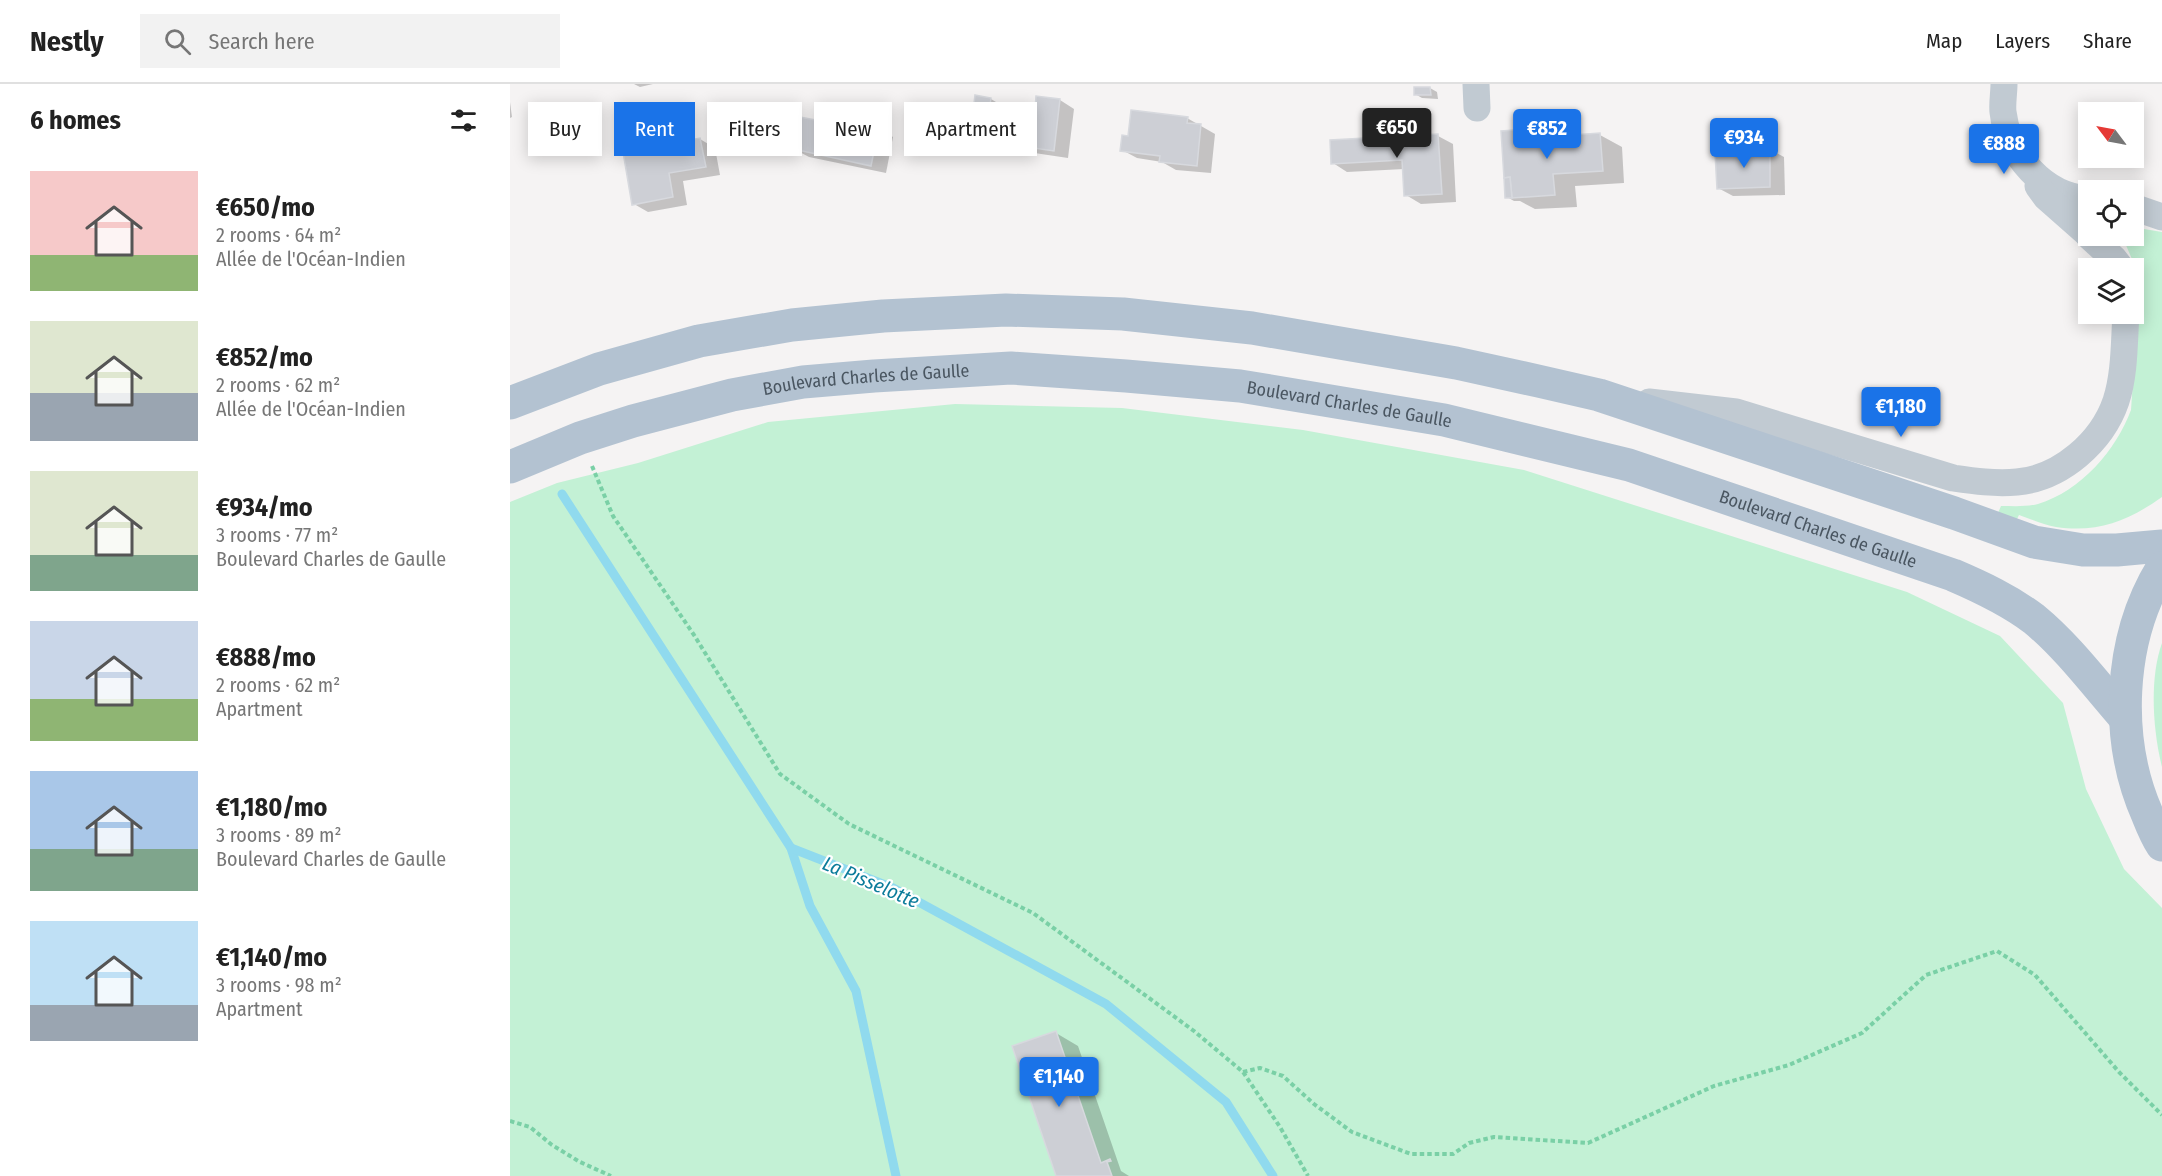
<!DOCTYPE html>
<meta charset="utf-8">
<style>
:root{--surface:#fff;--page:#f2f2f2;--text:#222;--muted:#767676;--line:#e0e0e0;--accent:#1a73e8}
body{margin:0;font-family:"Fira Sans Condensed",sans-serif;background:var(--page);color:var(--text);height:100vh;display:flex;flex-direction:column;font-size:22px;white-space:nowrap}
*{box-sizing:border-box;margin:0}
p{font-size:20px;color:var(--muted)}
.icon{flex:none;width:33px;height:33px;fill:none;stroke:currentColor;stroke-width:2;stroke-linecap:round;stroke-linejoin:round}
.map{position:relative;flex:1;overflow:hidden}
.details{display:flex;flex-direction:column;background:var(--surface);width:510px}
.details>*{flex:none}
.guide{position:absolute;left:18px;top:18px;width:570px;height:54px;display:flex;gap:12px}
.needle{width:39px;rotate:302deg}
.controls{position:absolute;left:1568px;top:18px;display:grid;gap:12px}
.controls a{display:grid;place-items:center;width:66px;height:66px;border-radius:0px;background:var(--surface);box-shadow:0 3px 15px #0003;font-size:30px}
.price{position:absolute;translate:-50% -51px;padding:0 14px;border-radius:6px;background:var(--accent);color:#fff;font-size:20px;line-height:39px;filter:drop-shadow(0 2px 3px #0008)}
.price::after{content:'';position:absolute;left:50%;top:36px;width:18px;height:14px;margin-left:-9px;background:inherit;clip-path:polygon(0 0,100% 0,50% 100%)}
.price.on{background:#222;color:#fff}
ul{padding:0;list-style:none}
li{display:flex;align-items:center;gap:18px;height:150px;padding:0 30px}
li span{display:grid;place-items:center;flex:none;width:168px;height:120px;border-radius:0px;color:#555}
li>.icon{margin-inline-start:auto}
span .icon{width:72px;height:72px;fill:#fffc;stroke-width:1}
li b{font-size:26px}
h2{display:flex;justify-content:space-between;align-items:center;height:72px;padding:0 30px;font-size:26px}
.chip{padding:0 21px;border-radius:0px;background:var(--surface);box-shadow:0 3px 15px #0003;font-size:21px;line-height:54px}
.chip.on{background:var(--accent);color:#fff}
header{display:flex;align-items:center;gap:36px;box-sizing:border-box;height:84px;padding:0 30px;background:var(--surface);border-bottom:2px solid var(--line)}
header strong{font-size:28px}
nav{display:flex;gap:33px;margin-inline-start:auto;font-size:21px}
.search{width:420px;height:54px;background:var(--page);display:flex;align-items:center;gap:15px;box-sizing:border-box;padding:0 21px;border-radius:0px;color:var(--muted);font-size:22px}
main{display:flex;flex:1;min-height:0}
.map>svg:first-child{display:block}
</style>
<header>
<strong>Nestly</strong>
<div class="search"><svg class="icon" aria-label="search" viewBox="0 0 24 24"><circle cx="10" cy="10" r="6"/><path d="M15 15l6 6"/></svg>Search here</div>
<nav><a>Map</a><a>Layers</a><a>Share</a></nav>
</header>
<main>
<section class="details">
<h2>6 homes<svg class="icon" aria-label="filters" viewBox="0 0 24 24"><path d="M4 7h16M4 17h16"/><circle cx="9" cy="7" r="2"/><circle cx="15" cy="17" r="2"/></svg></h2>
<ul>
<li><span style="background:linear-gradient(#f6c9c9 70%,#8fb573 0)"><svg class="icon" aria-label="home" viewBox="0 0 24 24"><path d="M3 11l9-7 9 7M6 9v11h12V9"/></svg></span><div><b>€650/mo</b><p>2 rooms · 64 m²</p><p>Allée de l'Océan-Indien</p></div></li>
<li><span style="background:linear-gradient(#dfe7d0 60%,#9aa5b1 0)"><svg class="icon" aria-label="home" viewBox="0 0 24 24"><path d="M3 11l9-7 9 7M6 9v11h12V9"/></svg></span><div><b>€852/mo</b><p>2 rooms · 62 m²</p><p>Allée de l'Océan-Indien</p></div></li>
<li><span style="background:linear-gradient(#dfe7d0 70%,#7fa58c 0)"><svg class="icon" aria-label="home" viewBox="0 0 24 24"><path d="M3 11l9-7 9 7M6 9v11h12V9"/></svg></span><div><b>€934/mo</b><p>3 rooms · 77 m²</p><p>Boulevard Charles de Gaulle</p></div></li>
<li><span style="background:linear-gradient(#c9d6e8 65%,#8fb573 0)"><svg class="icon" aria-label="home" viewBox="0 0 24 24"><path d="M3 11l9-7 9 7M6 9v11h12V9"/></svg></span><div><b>€888/mo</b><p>2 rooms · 62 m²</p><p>Apartment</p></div></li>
<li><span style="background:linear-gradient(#a9c7e8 65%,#7fa58c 0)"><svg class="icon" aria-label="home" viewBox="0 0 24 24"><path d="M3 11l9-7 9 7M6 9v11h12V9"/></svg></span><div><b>€1,180/mo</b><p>3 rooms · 89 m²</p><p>Boulevard Charles de Gaulle</p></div></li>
<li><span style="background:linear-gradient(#bfe0f5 70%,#9aa5b1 0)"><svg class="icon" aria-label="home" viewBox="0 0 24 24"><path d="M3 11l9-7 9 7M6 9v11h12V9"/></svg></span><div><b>€1,140/mo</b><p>3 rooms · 98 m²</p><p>Apartment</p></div></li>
</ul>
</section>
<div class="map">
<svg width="1652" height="1092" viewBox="0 0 1652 1092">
<rect width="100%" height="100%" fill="#f5f3f3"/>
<g fill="#c3f1d5">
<path d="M1634 145 1652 148V413C1618 437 1588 449 1546 443 1534 441 1521 435 1509 431L1507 435 1488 429 1491 422C1503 422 1516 423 1528 420 1571 407 1606 366 1621 326L1628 222 1625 182 1612 152H1623V146Z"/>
<polygon points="445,320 612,324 793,346 1014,386 1397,508 1490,552 1553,619 1576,705 1614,785 1652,824 1652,1092 0,1092 0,418 47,399 128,379 258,338"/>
<path d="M1652 559V683C1643 647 1639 595 1652 559Z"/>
</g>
<g fill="#0003">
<polygon points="124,0 143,0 130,3"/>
<polygon points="920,4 927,8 928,15 912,14 905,10"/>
<polygon points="481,15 496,24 526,28 550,16 564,25 558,74 490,64 489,70 475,68 460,60"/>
<polygon points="0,18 2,33 0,34"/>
<polygon points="677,34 705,50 701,89 666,86 652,78 627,74 612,66 619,54"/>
<polygon points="328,42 368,44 383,53 376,89 299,73 284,65"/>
<polygon points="1019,47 1034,55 1090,51 1112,63 1114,99 1065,102 1067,123 1025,125 1010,117 1004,117 997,113"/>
<polygon points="928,52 943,60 946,118 911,120 896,111 894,85 837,88 823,79"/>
<polygon points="190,55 205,64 210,91 173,97 177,121 138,128 124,120"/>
<polygon points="1259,65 1274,73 1275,111 1223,112 1208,104 1241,69"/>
<polygon points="546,949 568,962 611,1087 619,1092 547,1092"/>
</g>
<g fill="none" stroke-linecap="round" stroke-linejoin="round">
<g stroke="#90daee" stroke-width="9">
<polyline points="52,410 281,764 300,822 346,907 386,1092"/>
<polyline points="281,764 383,804 596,920 716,1018 763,1092"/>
</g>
</g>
<g fill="#cdcfd5" stroke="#d7d9de" stroke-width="1.5">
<polygon points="904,3 920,3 921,11 904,11"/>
<polygon points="465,11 481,14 480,20 525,26 526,12 550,15 544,67 475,57 475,63 459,61"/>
<polygon points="621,26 678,33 677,39 691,40 687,82 649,78 650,72 610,67 612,51 618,52"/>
<polygon points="290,33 326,40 328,34 369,43 361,82 283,65"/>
<polygon points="1020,45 1020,54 1090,49 1093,87 1043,90 1045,111 1002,114 1000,93 994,94 991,47"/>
<polygon points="928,50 932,110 894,112 892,76 821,80 820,56"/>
<polygon points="190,54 196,83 159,89 163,113 122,121 113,68"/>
<polygon points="1260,63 1260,103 1207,105 1205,69 1239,67 1240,64"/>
<polygon points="1000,93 1002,114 995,114 994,94"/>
<polygon points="546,947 591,1079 600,1075 601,1077 597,1078 602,1092 546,1092 502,962"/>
</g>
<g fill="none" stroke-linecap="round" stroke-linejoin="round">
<g stroke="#7ad0a6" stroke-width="4" stroke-dasharray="4.5 3" stroke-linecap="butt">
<polyline points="82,382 103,432 184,551 270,690 339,740 523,829 684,947 733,988 770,1043 798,1092"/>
<polyline points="733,988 750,984 773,992 804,1020 842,1048 901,1070 943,1070 959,1059 984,1053 1078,1059 1204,1002 1279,981 1352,949 1416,891 1487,867 1525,891 1609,988 1652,1031"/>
<polyline points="0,1037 20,1043 42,1061 70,1078 101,1092"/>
</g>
<g stroke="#c1cad2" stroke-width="27">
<polyline points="966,0 967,24"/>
<path d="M1494 0C1494 9 1492 19 1493 28 1498 71 1534 112 1578 115"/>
<polyline points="1528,102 1536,113 1578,150"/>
<polyline points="1623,123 1652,133"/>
<polyline points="1579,152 1604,175 1611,184"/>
<path d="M1139 318 1226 328 1443 394C1464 397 1485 400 1507 398 1551 394 1592 358 1606 317 1615 289 1614 258 1616 230"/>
</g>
<g stroke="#b3c2d1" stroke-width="33">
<polyline points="0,319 89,285 189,257 282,241 373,232 496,226 613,230 742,244 946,279 1028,297 1089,311 1444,429 1524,458 1573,466 1607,466 1652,462"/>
<path id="s1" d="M0 383 70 354 123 337 222 311 293 298 364 292 501 284 616 292 730 302 934 336 1119 381 1443 491C1471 503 1499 516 1524 535 1558 563 1586 601 1615 634"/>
<path d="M1652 484C1608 556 1604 656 1638 732 1642 742 1646 752 1652 761"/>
</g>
</g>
<g text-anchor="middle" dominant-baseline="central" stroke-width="4.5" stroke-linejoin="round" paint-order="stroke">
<g font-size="18" fill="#4a5661" stroke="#fff">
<text stroke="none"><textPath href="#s1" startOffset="369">Boulevard Charles de Gaulle</textPath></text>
<text stroke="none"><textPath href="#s1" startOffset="855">Boulevard Charles de Gaulle</textPath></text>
<text stroke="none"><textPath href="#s1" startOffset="1341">Boulevard Charles de Gaulle</textPath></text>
</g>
<g font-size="20" font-style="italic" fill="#0c7c9b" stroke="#fff">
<text transform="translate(361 798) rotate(23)">La Pisselotte</text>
</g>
</g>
</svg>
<div class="controls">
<a><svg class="needle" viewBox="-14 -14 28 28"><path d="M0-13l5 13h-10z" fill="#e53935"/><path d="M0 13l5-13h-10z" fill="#767676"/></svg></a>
<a><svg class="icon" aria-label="locate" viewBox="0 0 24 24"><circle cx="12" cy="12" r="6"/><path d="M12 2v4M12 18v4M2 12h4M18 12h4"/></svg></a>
<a><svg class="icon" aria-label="layers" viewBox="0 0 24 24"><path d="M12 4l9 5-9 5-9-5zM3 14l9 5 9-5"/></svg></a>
</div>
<b class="price on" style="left:887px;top:75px">€650</b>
<b class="price" style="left:1037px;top:76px">€852</b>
<b class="price" style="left:1234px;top:85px">€934</b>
<b class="price" style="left:1494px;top:91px">€888</b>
<b class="price" style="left:1391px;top:354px">€1,180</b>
<b class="price" style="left:549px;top:1024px">€1,140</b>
<div class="guide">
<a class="chip">Buy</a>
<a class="chip on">Rent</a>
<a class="chip">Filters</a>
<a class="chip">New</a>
<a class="chip">Apartment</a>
</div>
</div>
</main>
